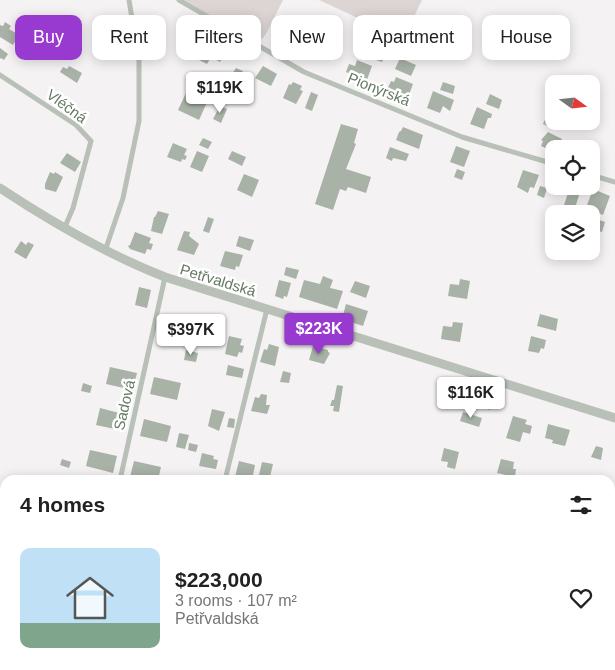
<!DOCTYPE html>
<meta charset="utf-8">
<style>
:root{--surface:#fff;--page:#f6f6f6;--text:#222;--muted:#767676;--line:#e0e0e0;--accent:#9839cf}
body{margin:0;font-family:Helvetica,sans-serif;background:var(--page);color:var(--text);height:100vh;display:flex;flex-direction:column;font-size:19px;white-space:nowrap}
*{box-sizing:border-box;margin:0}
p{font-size:16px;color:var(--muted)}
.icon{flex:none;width:28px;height:28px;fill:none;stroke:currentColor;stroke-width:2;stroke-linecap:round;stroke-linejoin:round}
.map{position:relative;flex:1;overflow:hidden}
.sheet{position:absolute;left:0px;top:475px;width:615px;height:195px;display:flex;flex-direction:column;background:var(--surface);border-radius:15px 15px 0 0;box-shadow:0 2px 12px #0003}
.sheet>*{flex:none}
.banner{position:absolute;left:15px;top:15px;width:585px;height:45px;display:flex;gap:10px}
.needle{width:32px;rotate:105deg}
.fabs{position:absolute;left:545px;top:75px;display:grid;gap:10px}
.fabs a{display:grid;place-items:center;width:55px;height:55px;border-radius:10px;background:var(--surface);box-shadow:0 2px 12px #0003;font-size:25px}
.price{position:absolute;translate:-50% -42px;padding:0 11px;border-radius:5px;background:#fff;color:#222;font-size:16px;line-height:32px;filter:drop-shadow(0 1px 2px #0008)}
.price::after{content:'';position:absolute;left:50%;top:30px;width:15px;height:11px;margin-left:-8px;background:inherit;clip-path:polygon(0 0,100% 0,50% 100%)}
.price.on{background:var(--accent);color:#fff}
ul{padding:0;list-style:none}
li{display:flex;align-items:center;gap:15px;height:125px;padding:0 20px}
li+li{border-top:1px solid var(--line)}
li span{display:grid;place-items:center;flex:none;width:140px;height:100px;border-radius:10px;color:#555}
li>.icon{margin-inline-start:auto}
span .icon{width:60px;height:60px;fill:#fffc;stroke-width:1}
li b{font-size:21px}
h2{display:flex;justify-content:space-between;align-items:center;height:60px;padding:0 20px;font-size:21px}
.tag{padding:0 18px;border-radius:10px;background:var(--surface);box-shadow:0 2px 12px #0003;font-size:18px;line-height:45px}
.tag.on{background:var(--accent);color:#fff}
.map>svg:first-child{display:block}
</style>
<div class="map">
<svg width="615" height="670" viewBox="0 0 615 670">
<rect width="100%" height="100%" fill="#f5f2f4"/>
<g fill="#dcd5d4">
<polygon points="184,0 283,0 266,34 262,39 220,21"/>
<polygon points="319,0 422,0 407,31 401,38"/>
<polygon points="5,613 5,665 84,665 84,670 0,670 0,615"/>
<polygon points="424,665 486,665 485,670 453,670"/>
</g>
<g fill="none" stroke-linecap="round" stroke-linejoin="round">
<g stroke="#bdc6b8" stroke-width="3">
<polyline points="0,628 5,627"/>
<polyline points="69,665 70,670"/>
</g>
</g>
<g fill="#a9b2a7">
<polygon points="5,22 11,26 9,29 19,35 13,45 0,37 0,25 3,26"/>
<polygon points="22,37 31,43 25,52 17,47"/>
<polygon points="210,41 228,50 220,62 211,57 207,64 199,60"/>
<polygon points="392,41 399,44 393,57 387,54"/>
<polygon points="0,48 8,54 4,60 1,58 0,59"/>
<polygon points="409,48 418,52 414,60 405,56"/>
<polygon points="380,50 386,53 382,62 376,60"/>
<polygon points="400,58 416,65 411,76 395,69"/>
<polygon points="357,60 372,66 367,80 346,72 349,64 355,66"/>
<polygon points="69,66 82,73 77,83 60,72 63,67 67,69"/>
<polygon points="263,66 277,74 271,86 255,78"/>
<polygon points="236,68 243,71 241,75 249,80 243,89 228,80"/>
<polygon points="396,77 413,84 407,100 386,92 391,81 394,82"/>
<polygon points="293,82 302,86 300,90 303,91 296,104 283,98 289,84 291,85"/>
<polygon points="443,82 455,86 453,94 440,90"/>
<polygon points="187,91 208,100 199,120 178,110"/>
<polygon points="433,91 454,100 450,111 443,106 440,113 427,108"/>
<polygon points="311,92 318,95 312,111 305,108"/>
<polygon points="490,94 502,100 499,109 486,104"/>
<polygon points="220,106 227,109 221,123 213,119"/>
<polygon points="477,107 492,114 491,118 488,118 484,129 470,124"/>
<polygon points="547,115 554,118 554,121 560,121 556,130 543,124"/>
<polygon points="341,124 358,129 354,143 356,144 346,169 371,177 366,193 348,187 346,191 340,189 333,210 315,204"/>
<polygon points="403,127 423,135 419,149 396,140 399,132 401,131"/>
<polygon points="548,132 562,139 557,149 554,149 554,152 541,146 543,141 541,140"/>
<polygon points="203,138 212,142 208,149 199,145"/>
<polygon points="577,142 597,149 594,159 591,158 591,149 575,149"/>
<polygon points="173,143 187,149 184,155 187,156 185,160 182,159 181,162 167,157"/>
<polygon points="456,146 470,151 464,167 450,162"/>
<polygon points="390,147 409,154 406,161 393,158 392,161 386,158"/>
<polygon points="197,151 209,156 202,172 190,167"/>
<polygon points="232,151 246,157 242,166 228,159"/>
<polygon points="67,153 81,162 75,172 60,163"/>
<polygon points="457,169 465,172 462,180 454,177"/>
<polygon points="523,170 539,175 534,188 530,187 528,193 517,187"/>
<polygon points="50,172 54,174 55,172 63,177 56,192 45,189 45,184"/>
<polygon points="244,174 259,180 252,197 237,190"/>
<polygon points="540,186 547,188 544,198 537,195"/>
<polygon points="593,189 610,196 603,215 596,212 597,209 587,205"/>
<polygon points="569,190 580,192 575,208 564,205"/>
<polygon points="158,211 169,214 162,234 151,231 154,217 155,217"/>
<polygon points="208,217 214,219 209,233 203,231"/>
<polygon points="594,218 605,222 602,232 591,229"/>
<polygon points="184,231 190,232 189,236 199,244 194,255 177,250"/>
<polygon points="135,232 151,238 149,243 153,244 151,250 147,249 145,254 130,249 128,246 130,245"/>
<polygon points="239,236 254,240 250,251 236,246"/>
<polygon points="21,241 26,245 28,242 34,245 26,259 14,252"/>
<polygon points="225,251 243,255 239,267 236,266 235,270 220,266"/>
<polygon points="286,267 299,270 296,279 284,275"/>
<polygon points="323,276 333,280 330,288 343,291 337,309 299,297 304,280 320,284"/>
<polygon points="460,279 470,281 467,299 448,296 450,284 459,285"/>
<polygon points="279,280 291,283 287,297 284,296 283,299 275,296"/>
<polygon points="355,281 370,286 366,298 350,292"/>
<polygon points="139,287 151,290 147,308 135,305"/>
<polygon points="346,304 368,311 363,326 342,319"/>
<polygon points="540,314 558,319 556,331 537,326"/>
<polygon points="453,322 463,323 460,342 441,339 443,326 452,327"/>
<polygon points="185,324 204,328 200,343 182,339"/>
<polygon points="229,336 242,339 240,345 244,346 242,353 239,352 237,357 225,354"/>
<polygon points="531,336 546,340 544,349 541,348 539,353 528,351"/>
<polygon points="269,344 279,347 275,366 260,362 264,349 267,350"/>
<polygon points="313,346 328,350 328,352 330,353 324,364 309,360"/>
<polygon points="186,350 198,353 196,362 184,360"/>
<polygon points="228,365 244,369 242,378 226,375"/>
<polygon points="110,367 137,373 133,390 106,384"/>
<polygon points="283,371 291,373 289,383 280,382"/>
<polygon points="154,377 181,383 177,400 150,394"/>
<polygon points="83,383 92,386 90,393 81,391"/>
<polygon points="337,385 343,386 339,412 333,411 334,406 330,406 332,400 334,400"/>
<polygon points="471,386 495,393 490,410 478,406 477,410 470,408 471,404 466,402"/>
<polygon points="261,394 267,395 266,405 270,405 267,414 251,411 255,397 259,398"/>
<polygon points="100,408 127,415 124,431 96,425"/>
<polygon points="212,409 225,412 219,431 208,426"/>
<polygon points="463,412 482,418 479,427 460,421"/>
<polygon points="513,416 527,420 525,424 532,426 530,434 523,432 520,442 506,438"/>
<polygon points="229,418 235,419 234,428 227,427"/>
<polygon points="144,419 171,426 167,442 140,436"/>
<polygon points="548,424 570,430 565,446 552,443 553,440 545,438"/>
<polygon points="179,433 189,435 185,449 176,447"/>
<polygon points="189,443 198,445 196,452 188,450"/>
<polygon points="596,446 603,448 601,460 591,457"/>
<polygon points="444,448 459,452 455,469 447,467 448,462 441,461"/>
<polygon points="90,450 117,456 113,473 86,466"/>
<polygon points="202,453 214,456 213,459 218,460 216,469 199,466"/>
<polygon points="62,459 71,462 69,468 60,465"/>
<polygon points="501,459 514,462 513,469 516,469 515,477 497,473"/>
<polygon points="134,461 161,467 158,480 141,480 130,477"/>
<polygon points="239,461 255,465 252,480 235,477"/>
<polygon points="262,462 273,464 270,477 259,475"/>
</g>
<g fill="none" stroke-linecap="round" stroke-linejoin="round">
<g stroke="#b9c0b8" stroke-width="5">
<polyline points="179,0 304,72 462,137 554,164"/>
<polyline points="0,75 76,125 91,141 73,208 64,229"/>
<polyline points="591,175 615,182"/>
<polyline points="105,251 123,198 139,121 139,61 129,0"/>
<polyline points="120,480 165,277"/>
<polyline points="225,480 267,309"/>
<polyline points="610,595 615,597"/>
<polyline points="291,670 292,665"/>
</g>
<path stroke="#b9c0b8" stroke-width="9" d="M0 188C53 223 106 254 165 277L615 418"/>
</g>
<g text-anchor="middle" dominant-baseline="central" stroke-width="5" stroke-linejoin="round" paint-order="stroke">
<g font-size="15" fill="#667a64" stroke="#fff">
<text transform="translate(379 89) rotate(22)">Pionýrská</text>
<text transform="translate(67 106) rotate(36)">Vléčná</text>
<text transform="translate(218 280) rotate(17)">Petřvaldská</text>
<text transform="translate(124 405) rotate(-77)">Sadová</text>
</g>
</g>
</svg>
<div class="fabs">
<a><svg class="needle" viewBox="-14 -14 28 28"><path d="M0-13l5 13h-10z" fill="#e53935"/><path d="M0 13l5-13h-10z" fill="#767676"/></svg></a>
<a><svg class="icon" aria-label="locate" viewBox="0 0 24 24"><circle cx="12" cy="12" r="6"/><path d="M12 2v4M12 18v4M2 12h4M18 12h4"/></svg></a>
<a><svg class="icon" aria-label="layers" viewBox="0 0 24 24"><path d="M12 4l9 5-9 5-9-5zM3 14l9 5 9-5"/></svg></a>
</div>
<b class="price" style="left:220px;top:114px">$119K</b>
<b class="price on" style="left:319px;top:355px">$223K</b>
<b class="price" style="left:191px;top:356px">$397K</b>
<b class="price" style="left:471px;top:419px">$116K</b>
<div class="banner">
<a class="tag on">Buy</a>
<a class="tag">Rent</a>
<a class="tag">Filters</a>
<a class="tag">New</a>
<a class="tag">Apartment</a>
<a class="tag">House</a>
</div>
<section class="sheet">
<h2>4 homes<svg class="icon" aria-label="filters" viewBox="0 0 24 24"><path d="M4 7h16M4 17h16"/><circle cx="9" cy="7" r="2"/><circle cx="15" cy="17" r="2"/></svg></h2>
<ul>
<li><span style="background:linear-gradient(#bfe0f5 75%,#7fa58c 0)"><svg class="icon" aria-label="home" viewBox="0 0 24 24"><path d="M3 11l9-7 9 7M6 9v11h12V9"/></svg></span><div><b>$223,000</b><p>3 rooms · 107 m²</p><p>Petřvaldská</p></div><svg class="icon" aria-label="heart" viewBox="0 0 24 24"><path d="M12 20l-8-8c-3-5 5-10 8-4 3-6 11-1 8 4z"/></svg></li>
</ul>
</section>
</div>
